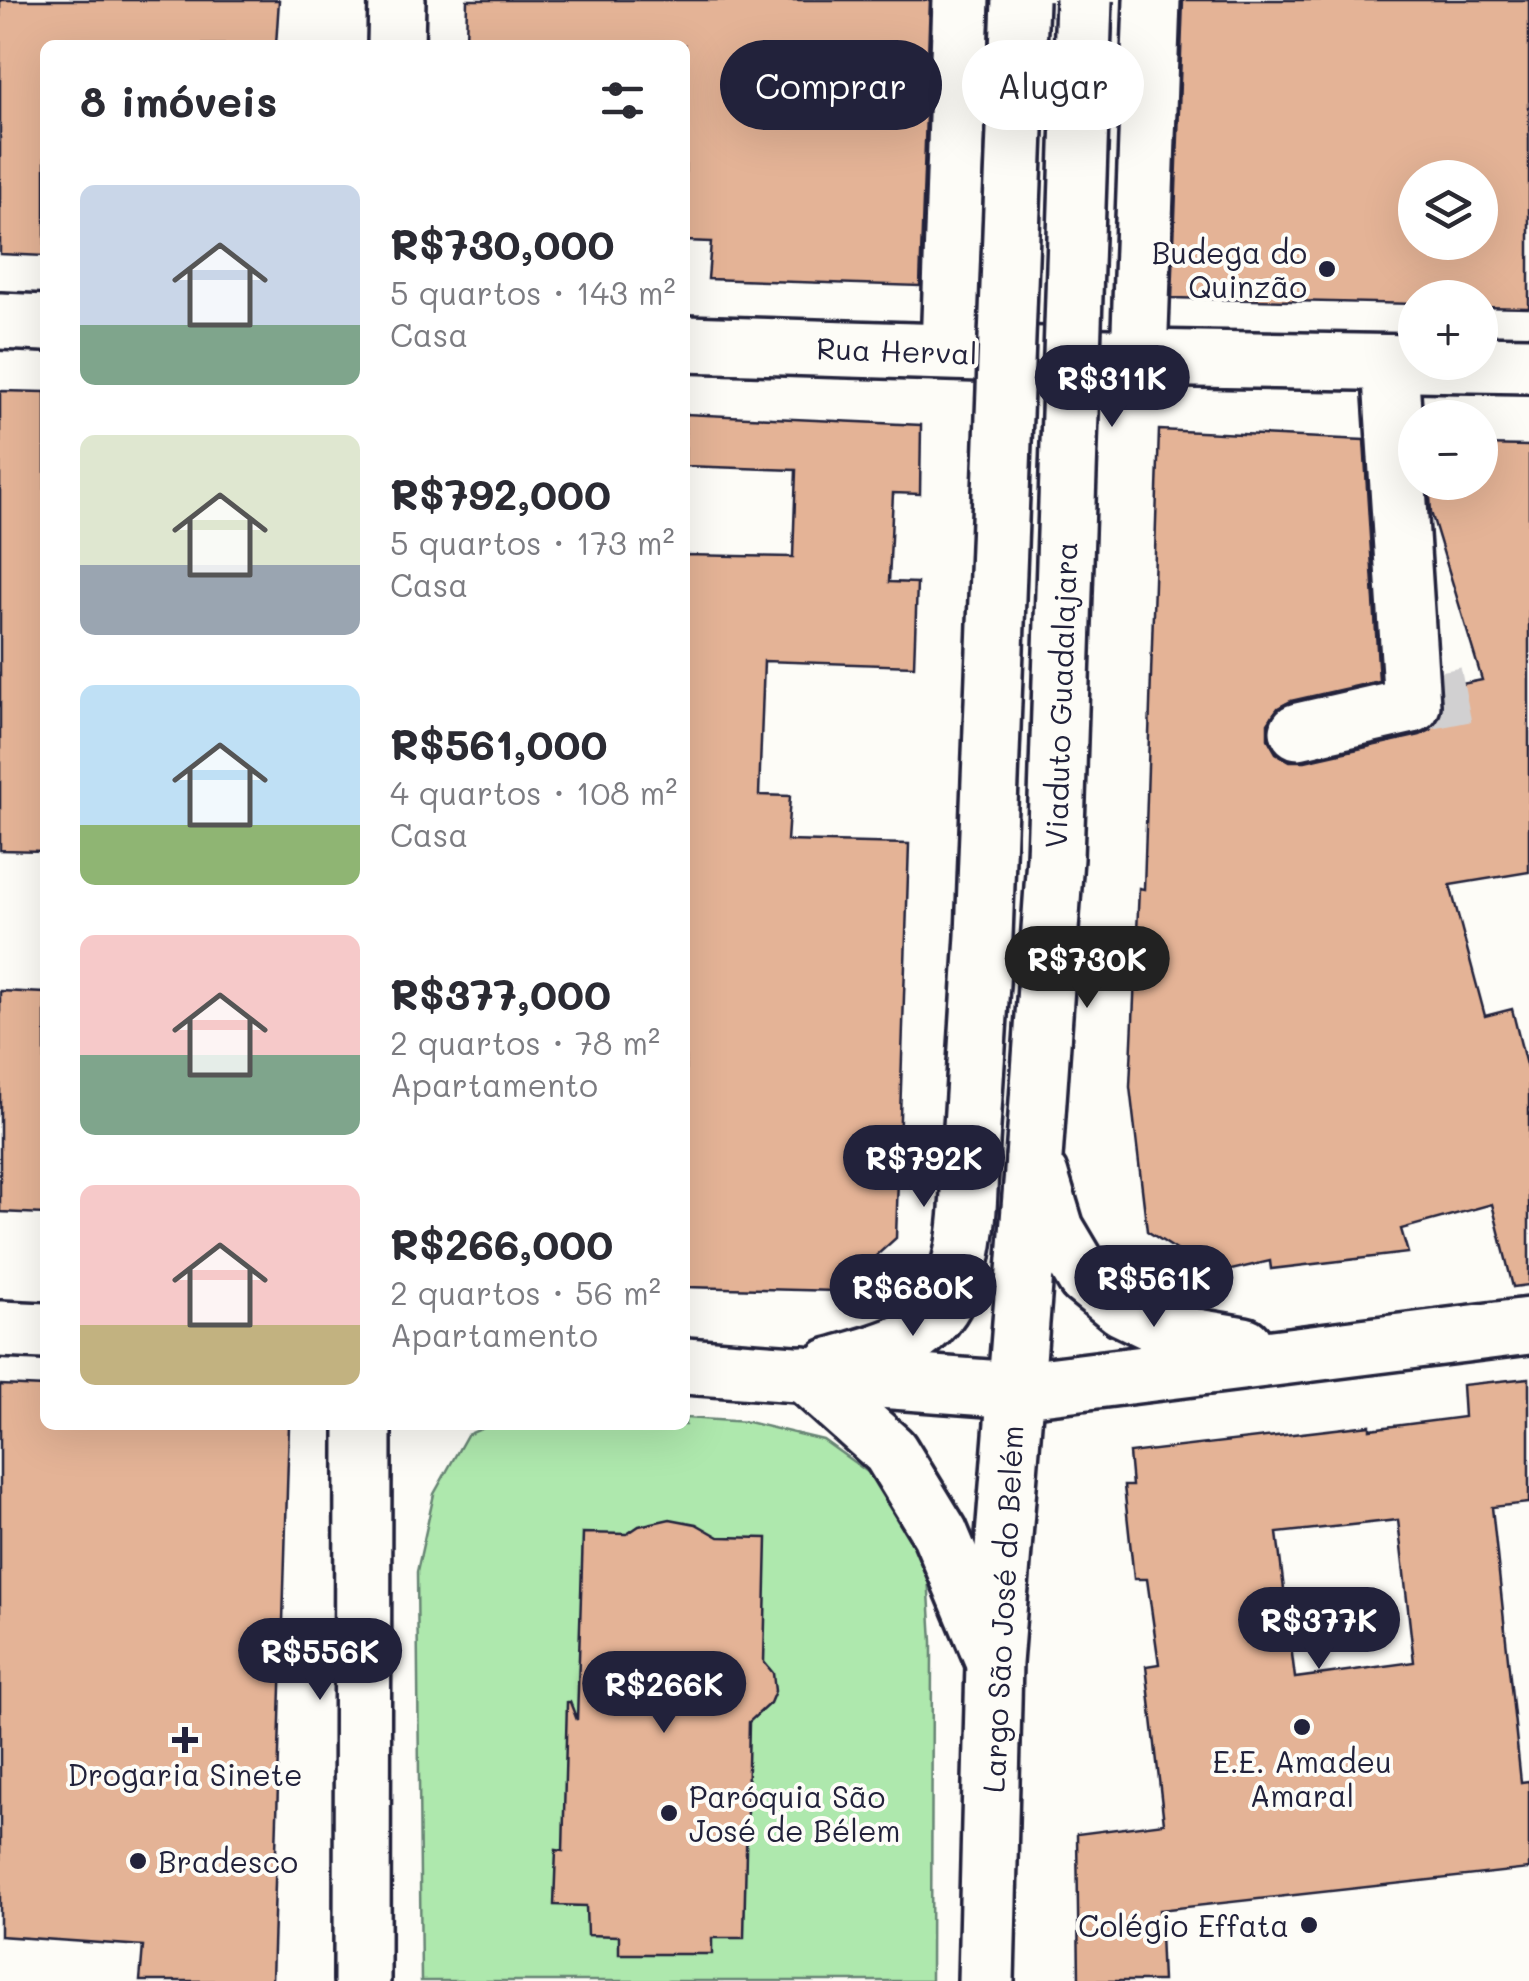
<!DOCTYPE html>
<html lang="pt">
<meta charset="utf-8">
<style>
:root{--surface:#fff;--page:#f7f7f7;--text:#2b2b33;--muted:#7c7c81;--accent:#22223b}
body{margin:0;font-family:Mali,sans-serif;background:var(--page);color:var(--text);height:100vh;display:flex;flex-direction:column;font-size:38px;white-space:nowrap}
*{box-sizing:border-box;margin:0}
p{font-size:32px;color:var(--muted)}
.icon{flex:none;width:55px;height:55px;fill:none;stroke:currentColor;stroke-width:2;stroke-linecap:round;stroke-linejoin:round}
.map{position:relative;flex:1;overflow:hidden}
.drawer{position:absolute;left:40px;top:40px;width:650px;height:1390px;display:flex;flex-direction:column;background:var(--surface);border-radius:15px;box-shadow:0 10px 40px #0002}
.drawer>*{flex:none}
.guide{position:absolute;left:720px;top:40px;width:658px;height:90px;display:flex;gap:20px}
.tools{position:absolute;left:1398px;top:160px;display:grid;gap:20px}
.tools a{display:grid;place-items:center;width:100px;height:100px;border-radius:50%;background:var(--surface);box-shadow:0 10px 40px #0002;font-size:50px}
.price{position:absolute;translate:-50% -85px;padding:0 22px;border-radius:35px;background:var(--accent);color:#fff;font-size:32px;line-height:65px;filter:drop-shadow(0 2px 5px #0008)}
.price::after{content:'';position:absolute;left:50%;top:60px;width:30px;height:22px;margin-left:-15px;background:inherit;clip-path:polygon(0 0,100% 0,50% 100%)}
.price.on{background:#222;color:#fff}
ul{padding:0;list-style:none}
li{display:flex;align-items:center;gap:30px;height:250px;padding:0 40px}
li span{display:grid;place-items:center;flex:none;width:280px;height:200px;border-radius:15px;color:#555}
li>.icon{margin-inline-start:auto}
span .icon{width:120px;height:120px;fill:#fffc;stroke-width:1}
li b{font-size:42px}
h2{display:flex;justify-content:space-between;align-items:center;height:120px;padding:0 40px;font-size:42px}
.pill{padding:0 35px;border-radius:45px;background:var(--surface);box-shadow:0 10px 40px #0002;font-size:35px;line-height:90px}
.pill.on{background:var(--accent);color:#fff}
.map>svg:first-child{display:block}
</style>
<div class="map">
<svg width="1529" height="1981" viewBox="0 0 1529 1981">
<rect width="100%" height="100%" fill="#fdfcf7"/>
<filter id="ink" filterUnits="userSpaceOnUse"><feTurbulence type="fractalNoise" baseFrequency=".01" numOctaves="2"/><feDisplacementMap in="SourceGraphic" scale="20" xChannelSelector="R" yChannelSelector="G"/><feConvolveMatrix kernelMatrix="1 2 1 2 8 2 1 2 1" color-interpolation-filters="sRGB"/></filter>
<g filter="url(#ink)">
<polygon fill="#aee8ad" stroke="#688574" stroke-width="2.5" points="685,1418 748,1422 823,1440 879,1480 927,1559 932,1642 931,1981 421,1981 417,1572 434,1494 467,1435 490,1425 685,1425"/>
<g fill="#e4b396" stroke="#22223b" stroke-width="2.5" fill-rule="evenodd">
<polygon points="0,0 279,0 276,45 45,45 45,256 0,254"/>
<polygon points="467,0 930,0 920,286 708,279 711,242 685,241 685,45 466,45"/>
<path d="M1183 0H1529V308L1480 307V298H1415V304L1172 298ZM1415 178H1480V242H1415Z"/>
<polygon points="0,391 45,392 45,851 0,850"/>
<polygon points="685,414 921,425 920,494 893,493 889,582 917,583 914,666 764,661 759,795 790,796 787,841 909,844 896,1238 837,1291 685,1287 685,555 793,557 796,470 685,466"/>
<polygon points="1159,430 1364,440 1379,681 1291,701 1278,708 1268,723 1268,739 1276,753 1290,761 1305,761 1420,735 1431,730 1440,718 1442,688 1482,680 1431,512 1429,482 1480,482 1480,445 1529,446 1529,872 1450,885 1485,1016 1512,1009 1529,1077 1529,1285 1513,1287 1492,1204 1401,1229 1408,1253 1271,1269 1270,1261 1214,1274 1147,1231 1130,1087 1139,888 1144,889"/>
<polygon points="0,991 45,993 45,1214 0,1212"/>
<path d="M1529 1378V1503L1492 1507 1521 1782 1529 1781V1869L1159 1910 1162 1981H1079L1077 1834 1164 1823 1146 1666 1159 1664 1147 1579H1134L1124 1486H1132L1129 1453 1370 1425V1429L1464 1417 1462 1385ZM1398 1520 1414 1662 1295 1678 1277 1533Z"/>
<polygon points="0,1385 45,1387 45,1425 289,1425 272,1981 140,1981 143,1946 0,1936"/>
<polygon points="670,1519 696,1524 719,1537 767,1538 764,1662 773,1673 775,1691 770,1703 749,1722 744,1938 712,1938 712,1954 619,1954 619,1936 587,1935 586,1906 554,1905 556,1850 563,1851 567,1702 570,1702 577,1720 583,1533 627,1534 639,1526"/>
</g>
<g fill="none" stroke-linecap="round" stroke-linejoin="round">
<polyline stroke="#d1d0d1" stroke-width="55" stroke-dasharray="55 28" stroke-linecap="butt" points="1412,705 1473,693"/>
<g stroke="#22223b" stroke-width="62">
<g id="street">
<polyline points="949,350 961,0"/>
<polyline points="1139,358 1152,0"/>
<polyline points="1298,731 1412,705 1390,363"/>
</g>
</g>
<g stroke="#22223b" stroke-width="62">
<g id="secondary">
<polyline points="396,45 397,0"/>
<polyline points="0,321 45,323"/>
<polyline points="685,344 1139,358 1529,365"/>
<polyline points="1040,1176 1056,1229 1085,1278 1122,1308 1174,1333 1244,1345"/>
<polyline points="0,1329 45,1331"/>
<polyline points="685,1366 1016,1390 1529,1326"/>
<path d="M831 1366C854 1359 894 1350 912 1337 974 1293 967 1210 971 1143"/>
<polyline points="804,1374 890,1451 940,1533 991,1655"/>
<polyline points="362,1981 363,1425"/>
<polyline points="986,1981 994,1663 1034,1158"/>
</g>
</g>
<use href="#street" stroke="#fdfcf7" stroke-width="55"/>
<use href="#secondary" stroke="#fdfcf7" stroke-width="55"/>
<g stroke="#22223b" stroke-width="62" stroke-linecap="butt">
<g id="secondary-bridge">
<polyline points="971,1143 984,936 1020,0"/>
<polyline points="1034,1158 1055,858 1084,0"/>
</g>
</g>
<use href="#secondary-bridge" stroke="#fdfcf7" stroke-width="55"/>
</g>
</g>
<g fill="#22223b" stroke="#fdfcf7" stroke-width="4">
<circle cx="1327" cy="269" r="10"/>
<circle cx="1302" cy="1727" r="10"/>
<path d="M180 1725h10v10h10v10h-10v10h-10v-10h-10v-10h10z"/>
<circle cx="669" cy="1813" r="10"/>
<circle cx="138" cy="1861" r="10"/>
<circle cx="1309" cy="1925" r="10"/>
</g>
<g text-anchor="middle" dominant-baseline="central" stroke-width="8" stroke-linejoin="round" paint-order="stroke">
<g font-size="30" fill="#22223b" stroke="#fdfcf7" text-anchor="end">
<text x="1307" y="252">Budega do<tspan x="1307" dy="34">Quinzão</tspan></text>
<text x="1302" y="1761" text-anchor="middle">E.E. Amadeu<tspan x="1302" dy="34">Amaral</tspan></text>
<text x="185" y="1774" text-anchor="middle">Drogaria Sinete</text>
<text x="689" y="1796" text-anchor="start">Paróquia São<tspan x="689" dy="34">José de Bélem</tspan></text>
<text x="158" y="1861" text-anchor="start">Bradesco</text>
<text x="1289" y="1925">Colégio Effata</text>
</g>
<g font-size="30" fill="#22223b" stroke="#fdfcf7">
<text transform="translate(897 350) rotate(2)">Rua Herval</text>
<text transform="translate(1060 695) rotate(-88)">Viaduto Guadalajara</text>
<text transform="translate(1002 1609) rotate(-87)">Largo São José do Belém</text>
</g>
</g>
</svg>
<div class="tools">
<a><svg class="icon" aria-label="layers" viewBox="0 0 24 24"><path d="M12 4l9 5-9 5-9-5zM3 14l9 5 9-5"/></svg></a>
<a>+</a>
<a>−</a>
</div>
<b class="price" style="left:1112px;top:430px">R$311K</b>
<b class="price on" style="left:1087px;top:1011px">R$730K</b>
<b class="price" style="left:924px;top:1210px">R$792K</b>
<b class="price" style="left:1154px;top:1330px">R$561K</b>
<b class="price" style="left:913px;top:1339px">R$680K</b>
<b class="price" style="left:1319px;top:1672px">R$377K</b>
<b class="price" style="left:320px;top:1703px">R$556K</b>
<b class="price" style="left:664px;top:1736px">R$266K</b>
<div class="guide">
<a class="pill on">Comprar</a>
<a class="pill">Alugar</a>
</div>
<section class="drawer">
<h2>8 imóveis<svg class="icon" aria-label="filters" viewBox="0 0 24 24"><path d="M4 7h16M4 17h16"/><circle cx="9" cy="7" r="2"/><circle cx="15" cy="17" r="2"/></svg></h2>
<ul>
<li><span style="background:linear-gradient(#c9d6e8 70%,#7fa58c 0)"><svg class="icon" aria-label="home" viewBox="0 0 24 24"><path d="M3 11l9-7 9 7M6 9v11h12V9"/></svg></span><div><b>R$730,000</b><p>5 quartos · 143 m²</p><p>Casa</p></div></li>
<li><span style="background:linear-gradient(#dfe7d0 65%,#9aa5b1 0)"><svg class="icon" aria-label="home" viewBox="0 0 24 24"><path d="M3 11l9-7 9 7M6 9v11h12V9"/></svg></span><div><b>R$792,000</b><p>5 quartos · 173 m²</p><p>Casa</p></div></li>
<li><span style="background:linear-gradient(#bfe0f5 70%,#8fb573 0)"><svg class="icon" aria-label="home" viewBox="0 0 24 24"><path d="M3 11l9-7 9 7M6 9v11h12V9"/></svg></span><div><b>R$561,000</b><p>4 quartos · 108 m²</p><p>Casa</p></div></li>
<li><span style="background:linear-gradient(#f6c9c9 60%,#7fa58c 0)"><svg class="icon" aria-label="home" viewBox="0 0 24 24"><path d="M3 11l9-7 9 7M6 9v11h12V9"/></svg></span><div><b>R$377,000</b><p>2 quartos · 78 m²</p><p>Apartamento</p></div></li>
<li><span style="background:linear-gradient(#f6c9c9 70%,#c2b280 0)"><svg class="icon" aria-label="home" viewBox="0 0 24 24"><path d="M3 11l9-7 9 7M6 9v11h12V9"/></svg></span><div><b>R$266,000</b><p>2 quartos · 56 m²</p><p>Apartamento</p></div></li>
</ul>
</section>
</div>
